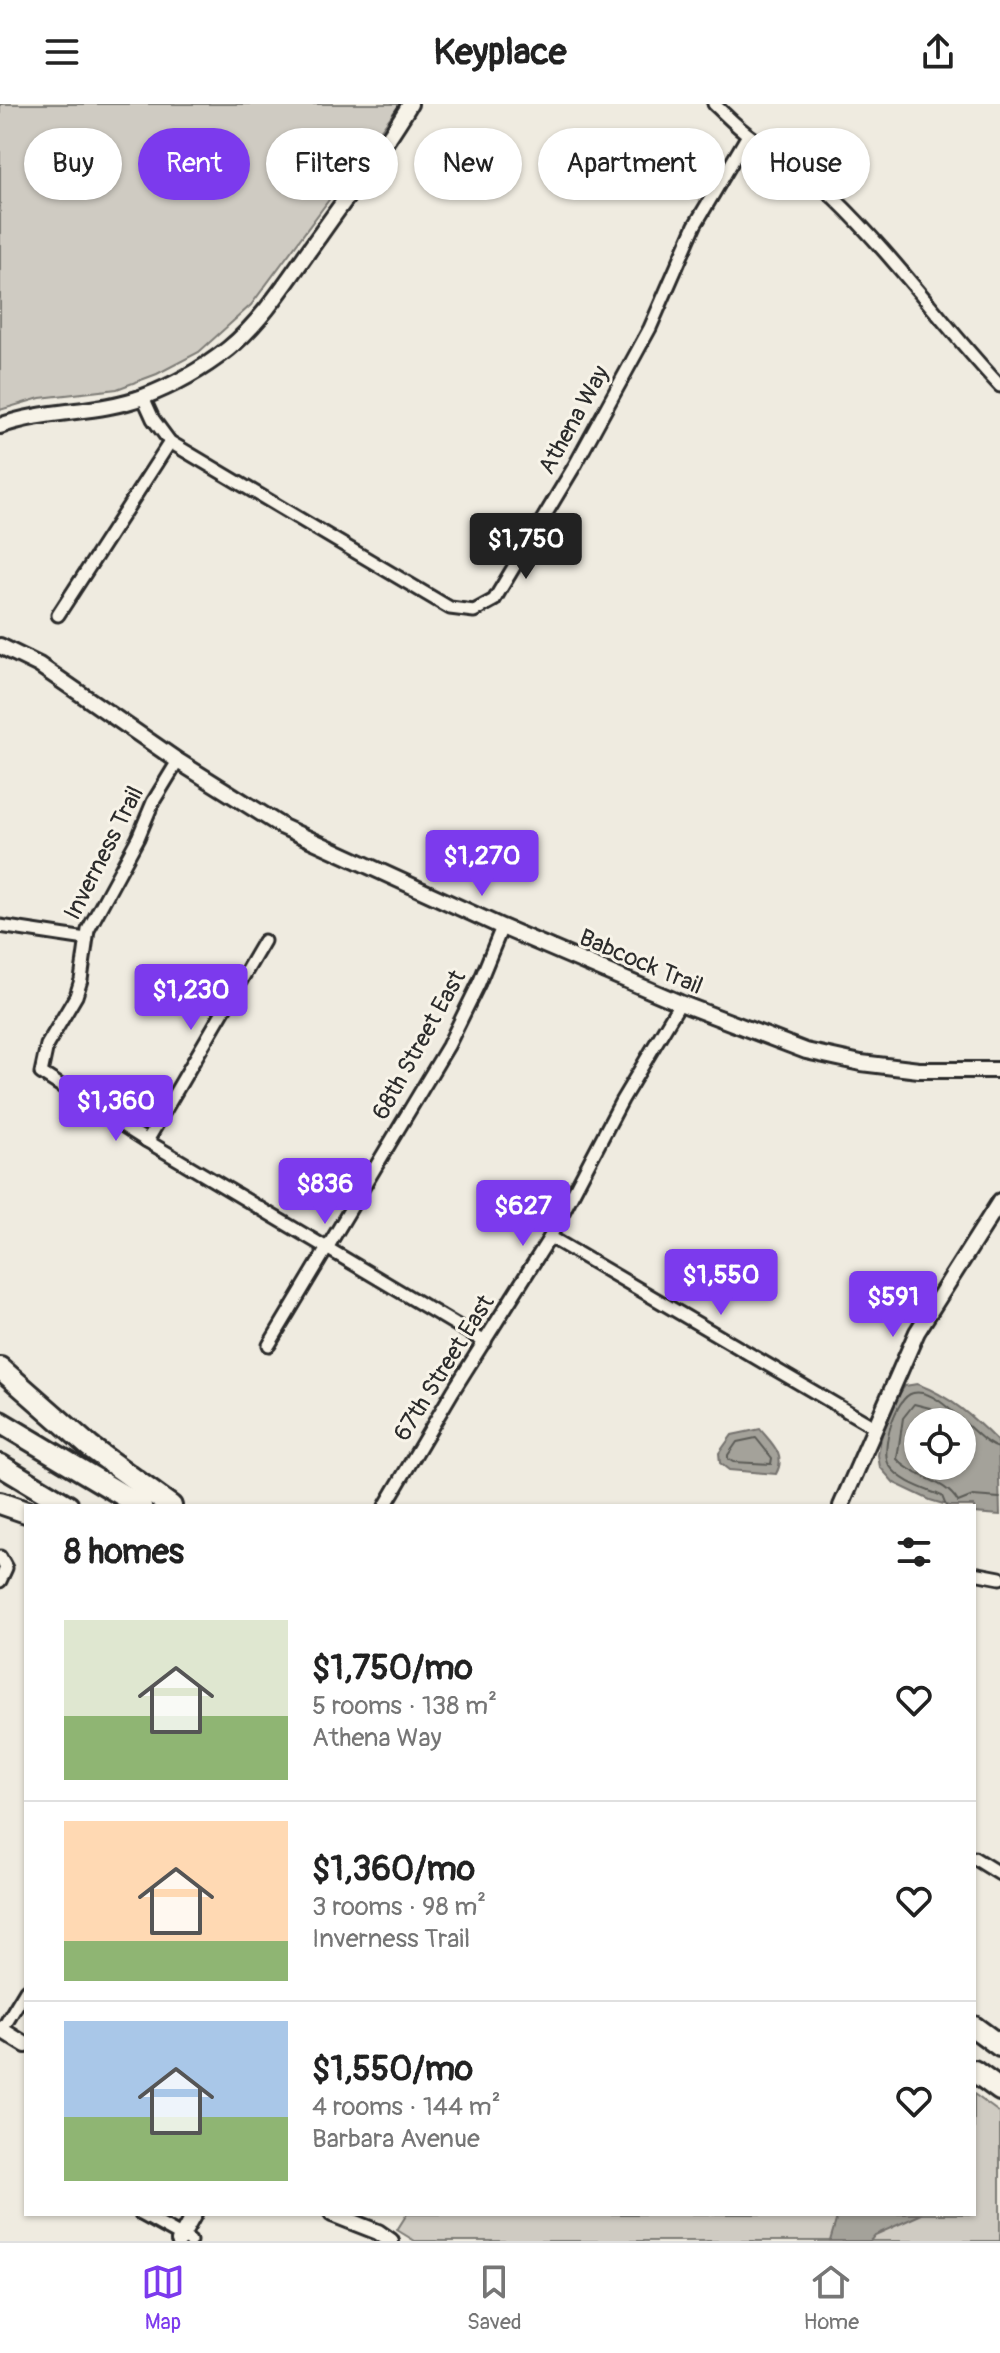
<!DOCTYPE html>
<meta charset="utf-8">
<style>
:root{--surface:#fff;--page:#f2f2f2;--text:#222;--muted:#767676;--line:#e0e0e0;--accent:#7c3aed}
body{margin:0;font-family:Pangolin,sans-serif;background:var(--page);color:var(--text);height:100vh;display:flex;flex-direction:column;font-size:30px;white-space:nowrap}
*{box-sizing:border-box;margin:0}
p{font-size:26px;color:var(--muted)}
.icon{flex:none;width:44px;height:44px;fill:none;stroke:currentColor;stroke-width:2;stroke-linecap:round;stroke-linejoin:round}
.map{position:relative;flex:1;overflow:hidden}
.details{position:absolute;left:24px;top:1400px;width:952px;height:712px;display:flex;flex-direction:column;background:var(--surface);border-radius:0px;box-shadow:0 2px 6px #0004}
.details>*{flex:none}
.banner{position:absolute;left:24px;top:24px;width:952px;height:72px;display:flex;gap:16px}
.buttons{position:absolute;left:904px;top:1304px;display:grid;gap:16px}
.buttons a{display:grid;place-items:center;width:72px;height:72px;border-radius:50%;background:var(--surface);box-shadow:0 2px 6px #0004;font-size:40px}
.price{position:absolute;translate:-50% -68px;padding:0 18px;border-radius:8px;background:var(--accent);color:#fff;font-size:26px;line-height:52px;filter:drop-shadow(0 2px 4px #0008)}
.price::after{content:'';position:absolute;left:50%;top:48px;width:24px;height:18px;margin-left:-12px;background:inherit;clip-path:polygon(0 0,100% 0,50% 100%)}
.price.active{background:#222;color:#fff}
ul{padding:0;list-style:none}
li{display:flex;align-items:center;gap:24px;height:200px;padding:0 40px}
li+li{border-top:2px solid var(--line)}
li span{display:grid;place-items:center;flex:none;width:224px;height:160px;border-radius:0px;color:#555}
li>.icon{margin-inline-start:auto}
span .icon{width:96px;height:96px;fill:#fffc;stroke-width:1}
li b{font-size:34px}
h2{display:flex;justify-content:space-between;align-items:center;height:96px;padding:0 40px;font-size:34px}
.pill{padding:0 28px;border-radius:36px;background:var(--surface);box-shadow:0 2px 6px #0004;font-size:28px;line-height:72px}
.pill.active{background:var(--accent);color:#fff}
header{display:flex;justify-content:space-between;align-items:center;height:104px;padding:0 40px;background:var(--surface);font-size:36px;font-weight:700}
.dock{display:flex;justify-content:space-around;align-items:center;height:112px;border-top:2px solid var(--line);background:var(--surface);font-size:22px;color:var(--muted)}
.dock a{display:grid;justify-items:center;gap:4px}
.dock .active{color:var(--accent)}
.map>svg:first-child{display:block}
</style>
<header><svg class="icon" aria-label="menu" viewBox="0 0 24 24"><path d="M4 6h16M4 12h16M4 18h16"/></svg>Keyplace<svg class="icon" aria-label="share" viewBox="0 0 24 24"><path d="M12 15V3M7 8l5-5 5 5M5 13v7h14v-7"/></svg></header>
<div class="map">
<svg width="1000" height="2137" viewBox="0 0 1000 2137">
<rect width="100%" height="100%" fill="#efebe0"/>
<filter id="ink" filterUnits="userSpaceOnUse"><feTurbulence type="fractalNoise" baseFrequency=".0125" numOctaves="2"/><feDisplacementMap in="SourceGraphic" scale="16" xChannelSelector="R" yChannelSelector="G"/><feConvolveMatrix kernelMatrix="1 2 1 2 8 2 1 2 1" color-interpolation-filters="sRGB"/></filter>
<g filter="url(#ink)">
<g fill="#cfcbc2" stroke="#7d7b76" stroke-width="2">
<polygon points="0,0 400,0 251,201 199,248 157,270 117,285 40,294 0,306"/>
<polygon points="974,1990 1000,2009 1000,2137 415,2137 397,2126 407,2110 974,2110"/>
</g>
<g fill="#a4a29a" stroke="#74726e" stroke-width="2" fill-rule="evenodd">
<path d="M917 1280C950 1292 973 1313 998 1338L1000 1411 974 1409V1402H950L930 1396 894 1379 880 1363 878 1351 886 1308 905 1282ZM918 1318H962V1362H918Z"/>
<path d="M760 1325C771 1339 787 1351 776 1370L729 1366 720 1359 719 1349 732 1331Z"/>
<polygon points="838,2110 922,2110 875,2131 870,2137 830,2137"/>
</g>
<g fill="none" stroke-linecap="round" stroke-linejoin="round">
<g stroke="#5b5b57" stroke-width="2">
<path d="M950 1318 930 1304 914 1300 903 1314 897 1355C915 1375 945 1375 958 1398L973 1392 1000 1394"/>
<polygon points="756,1334 772,1354 771,1360 733,1358 728,1355 728,1351 737,1338"/>
<path d="M946 1402 942 1392C925 1385 900 1378 889 1361 880 1347 895 1293 913 1289 941 1282 978 1342 1000 1344"/>
</g>
<g stroke="#2b2b2b" stroke-width="17">
<g id="minor">
<path d="M714 0C726 11 737 23 750 32 778 52 810 69 834 94 894 152 943 221 1000 282"/>
<polyline points="143,293 153,315 170,338 450,504 474,507 494,496 574,363 650,224 695,121 748,31"/>
<polyline points="58,511 170,338"/>
<polyline points="178,657 153,698 138,734 88,826 81,876 76,892 47,941 41,969 147,1037 485,1238"/>
<polyline points="0,822 86,835"/>
<polyline points="147,1037 264,837"/>
<polyline points="550,1133 874,1323"/>
<polyline points="269,1241 448,942 479,879 502,823"/>
<polyline points="385,1402 453,1287 550,1133 622,996 680,899"/>
<polyline points="0,1453 6,1464 0,1477"/>
<polyline points="974,1469 1000,1474"/>
<polyline points="974,1754 1000,1770"/>
<polyline points="0,1929 26,1886"/>
<polyline points="141,2110 190,2137"/>
</g>
</g>
<g stroke="#2b2b2b" stroke-width="20">
<g id="tertiary">
<polyline points="0,542 39,561 178,657 283,723 502,823 680,899 806,947 861,959 919,966 1000,966"/>
<polyline points="841,1402 917,1228 1000,1097"/>
<polyline points="0,1925 26,1941"/>
<polyline points="332,2110 378,2128 391,2137"/>
<polyline points="179,2137 194,2110"/>
</g>
</g>
<g stroke="#2b2b2b" stroke-width="20">
<path id="secondary" d="M0 322C46 305 97 310 143 293 172 282 204 264 228 245 265 215 292 169 320 131 350 88 383 46 410 0"/>
</g>
<g stroke="#2b2b2b" stroke-width="26">
<g id="motorway">
<polyline points="0,1264 90,1343 171,1402"/>
<polyline points="0,1318 141,1402"/>
<polyline points="0,1361 68,1402"/>
<polyline points="0,1399 26,1408"/>
<polyline points="974,1923 1000,1942"/>
<polyline points="974,1967 1000,1986"/>
</g>
</g>
<use href="#minor" stroke="#f7f3e8" stroke-width="11"/>
<use href="#tertiary" stroke="#f7f3e8" stroke-width="14"/>
<use href="#secondary" stroke="#f7f3e8" stroke-width="14"/>
<use href="#motorway" stroke="#f7f3e8" stroke-width="20"/>
</g>
</g>
<g text-anchor="middle" dominant-baseline="central" stroke-width="6" stroke-linejoin="round" paint-order="stroke">
<g font-size="24" fill="#2b2b2b" stroke="#f7f3e8">
<text transform="translate(574 316) rotate(-61)">Athena Way</text>
<text transform="translate(104 749) rotate(-63)">Inverness Trail</text>
<text transform="translate(641 858) rotate(23)">Babcock Trail</text>
<text transform="translate(419 941) rotate(-61)">68th Street East</text>
<text transform="translate(444 1264) rotate(-58)">67th Street East</text>
</g>
</g>
</svg>
<div class="buttons">
<a><svg class="icon" aria-label="locate" viewBox="0 0 24 24"><circle cx="12" cy="12" r="6"/><path d="M12 2v4M12 18v4M2 12h4M18 12h4"/></svg></a>
</div>
<b class="price active" style="left:526px;top:477px">$1,750</b>
<b class="price" style="left:482px;top:794px">$1,270</b>
<b class="price" style="left:191px;top:928px">$1,230</b>
<b class="price" style="left:116px;top:1039px">$1,360</b>
<b class="price" style="left:325px;top:1122px">$836</b>
<b class="price" style="left:523px;top:1144px">$627</b>
<b class="price" style="left:721px;top:1213px">$1,550</b>
<b class="price" style="left:893px;top:1235px">$591</b>
<div class="banner">
<a class="pill">Buy</a>
<a class="pill active">Rent</a>
<a class="pill">Filters</a>
<a class="pill">New</a>
<a class="pill">Apartment</a>
<a class="pill">House</a>
</div>
<section class="details">
<h2>8 homes<svg class="icon" aria-label="filters" viewBox="0 0 24 24"><path d="M4 7h16M4 17h16"/><circle cx="9" cy="7" r="2"/><circle cx="15" cy="17" r="2"/></svg></h2>
<ul>
<li><span style="background:linear-gradient(#dfe7d0 60%,#8fb573 0)"><svg class="icon" aria-label="home" viewBox="0 0 24 24"><path d="M3 11l9-7 9 7M6 9v11h12V9"/></svg></span><div><b>$1,750/mo</b><p>5 rooms · 138 m²</p><p>Athena Way</p></div><svg class="icon" aria-label="heart" viewBox="0 0 24 24"><path d="M12 20l-8-8c-3-5 5-10 8-4 3-6 11-1 8 4z"/></svg></li>
<li><span style="background:linear-gradient(#ffd9b3 75%,#8fb573 0)"><svg class="icon" aria-label="home" viewBox="0 0 24 24"><path d="M3 11l9-7 9 7M6 9v11h12V9"/></svg></span><div><b>$1,360/mo</b><p>3 rooms · 98 m²</p><p>Inverness Trail</p></div><svg class="icon" aria-label="heart" viewBox="0 0 24 24"><path d="M12 20l-8-8c-3-5 5-10 8-4 3-6 11-1 8 4z"/></svg></li>
<li><span style="background:linear-gradient(#a9c7e8 60%,#8fb573 0)"><svg class="icon" aria-label="home" viewBox="0 0 24 24"><path d="M3 11l9-7 9 7M6 9v11h12V9"/></svg></span><div><b>$1,550/mo</b><p>4 rooms · 144 m²</p><p>Barbara Avenue</p></div><svg class="icon" aria-label="heart" viewBox="0 0 24 24"><path d="M12 20l-8-8c-3-5 5-10 8-4 3-6 11-1 8 4z"/></svg></li>
</ul>
</section>
</div>
<nav class="dock">
<a class="active"><svg class="icon" aria-label="map" viewBox="0 0 24 24"><path d="M3 6l6-2 6 2 6-2v14l-6 2-6-2-6 2zM9 4v14M15 6v14"/></svg>Map</a>
<a><svg class="icon" aria-label="saved" viewBox="0 0 24 24"><path d="M7 4h10v16l-5-4-5 4z"/></svg>Saved</a>
<a><svg class="icon" aria-label="home" viewBox="0 0 24 24"><path d="M3 11l9-7 9 7M6 9v11h12V9"/></svg>Home</a>
</nav>
